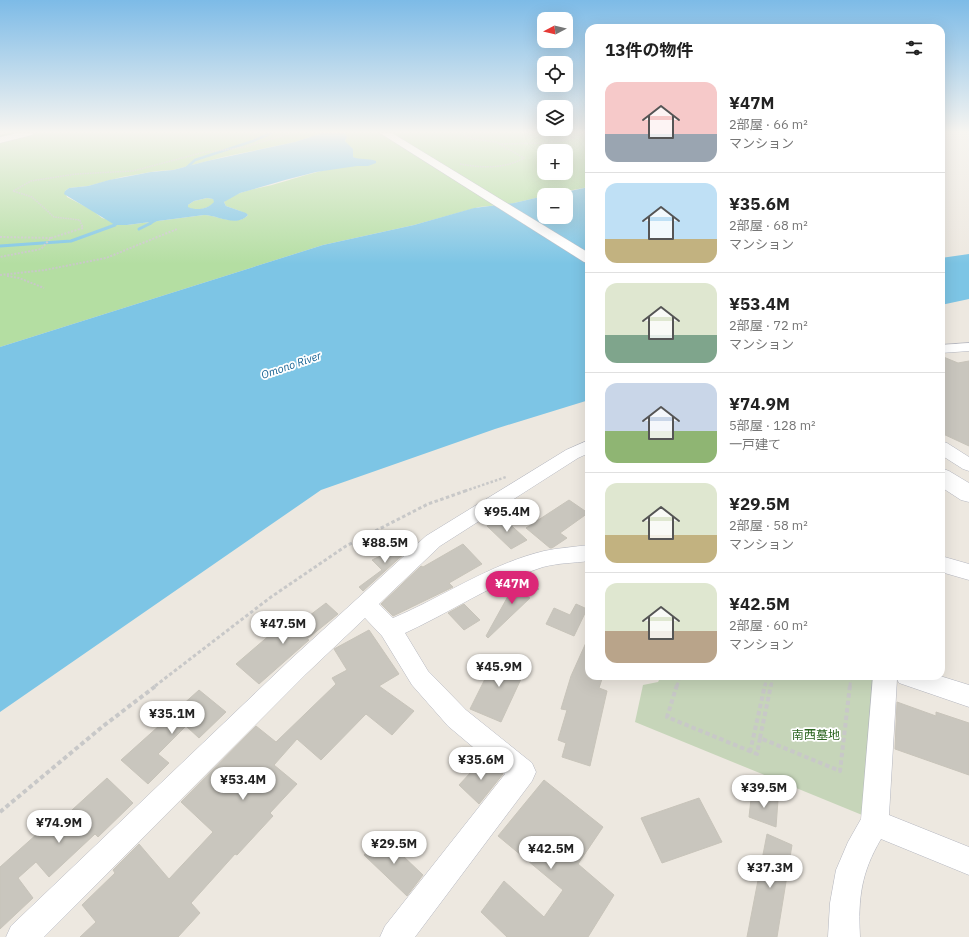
<!DOCTYPE html>
<html lang="ja">
<meta charset="utf-8">
<style>
:root{--surface:#fff;--page:#f2f2f2;--text:#222;--muted:#767676;--line:#e0e0e0;--accent:#db2777}
body{margin:0;font-family:"IBM Plex Sans","Noto Sans JP",sans-serif;background:var(--page);color:var(--text);height:100vh;display:flex;flex-direction:column;font-size:15px;white-space:nowrap}
*{box-sizing:border-box;margin:0}
p{font-size:13px;color:var(--muted)}
.icon{flex:none;width:22px;height:22px;fill:none;stroke:currentColor;stroke-width:2;stroke-linecap:round;stroke-linejoin:round}
.map{position:relative;flex:1;overflow:hidden}
.details{position:absolute;left:585px;top:24px;width:360px;height:656px;display:flex;flex-direction:column;background:var(--surface);border-radius:12px;box-shadow:0 4px 16px #0002}
.details>*{flex:none}
.needle{width:26px;rotate:263deg}
.controls{position:absolute;left:537px;top:12px;display:grid;gap:8px}
.controls a{display:grid;place-items:center;width:36px;height:36px;border-radius:8px;background:var(--surface);box-shadow:0 4px 16px #0002;font-size:20px}
.price{position:absolute;translate:-50% -34px;padding:0 9px;border-radius:14px;background:#fff;color:#222;font-size:13px;line-height:26px;filter:drop-shadow(0 1px 2px #0008)}
.price::after{content:'';position:absolute;left:50%;top:24px;width:12px;height:9px;margin-left:-6px;background:inherit;clip-path:polygon(0 0,100% 0,50% 100%)}
.price.active{background:var(--accent);color:#fff}
ul{padding:0;list-style:none}
li{display:flex;align-items:center;gap:12px;height:100px;padding:0 20px}
li+li{border-top:1px solid var(--line)}
li span{display:grid;place-items:center;flex:none;width:112px;height:80px;border-radius:12px;color:#555}
li>.icon{margin-inline-start:auto}
span .icon{width:48px;height:48px;fill:#fffc;stroke-width:1}
li b{font-size:17px}
h2{display:flex;justify-content:space-between;align-items:center;height:48px;padding:0 20px;font-size:17px}
.map>svg:first-child{display:block}
</style>
<div class="map">
<svg width="969" height="937" viewBox="0 0 969 937">
<rect width="100%" height="100%" fill="#ede8e0"/>
<g fill="#b4dea2" fill-rule="evenodd">
<path d="M7 133H322L295 142 223 157 173 170 157 171 122 177 88 186 69 188 65 191 67 197 92 210 102 218 127 225 204 215C217 215 237 227 248 215L240 211 226 206 224 202C237 191 256 189 272 185 302 177 338 163 368 166L353 157 345 141 347 137 345 133H589V187L544 195V196L510 204 479 207 414 225 323 245 0 347V135ZM544 151H566V173H544Z"/>
<path d="M207 198 213 199 215 202C208 209 197 211 188 208V205L194 201Z"/>
</g>
<polygon fill="#c6d5b9" points="661,676 879,676 867,817 635,722 643,685 658,682"/>
<g fill="#7dc5e5" fill-rule="evenodd">
<path d="M322 133H345L347 137 345 141 353 149V157C360 160 368 158 376 161V163L368 166H357L316 172 285 180 240 193 224 202 226 206 246 213 248 215C236 228 218 215 204 215L127 225H115L64 194 65 191 69 188 88 186 109 180 151 172 173 170 207 161 295 142ZM207 198 213 199 214 202C208 209 197 211 188 207V205L194 201Z"/>
<polygon points="589,187 589,400 495,429 321,490 0,712 0,347 323,245 414,225 474,208 514,203 544,196 544,217 566,217 566,195 551,195"/>
<polygon points="969,254 969,299 941,305 941,258"/>
</g>
<g fill="none" stroke-linecap="round" stroke-linejoin="round">
<g stroke="#7dc5e5" stroke-width="2.5">
<polyline points="183,171 195,160 253,141 271,133"/>
<polyline points="149,224 160,218"/>
</g>
<g stroke="#7dc5e5" stroke-width="3">
<polyline points="139,229 151,223"/>
<polyline points="0,246 71,241 115,225"/>
</g>
</g>
<g fill="#c9c6be" stroke="#c8c4ba">
<polygon points="941,356 958,363 969,361 969,446 941,433"/>
<polygon points="569,500 588,513 560,533 567,538 552,548 550,548 526,528"/>
<polygon points="502,517 527,540 511,549 487,526"/>
<polygon points="463,544 482,564 449,583 453,587 393,616 381,604 421,566 423,567"/>
<polygon points="402,546 407,551 363,591 359,587 382,570 372,560"/>
<polygon points="523,582 539,589 525,596 530,598 488,638 486,636 512,589"/>
<polygon points="326,603 338,614 307,639 309,640 259,684 236,664 285,622 293,628"/>
<polygon points="464,604 480,620 464,630 448,613"/>
<polygon points="576,604 587,609 574,636 546,624 554,608 570,615"/>
<polygon points="369,630 399,674 379,686 414,711 392,735 366,714 321,760 297,739 274,765 297,784 270,813 273,816 237,855 235,854 191,903 200,913 178,937 80,937 96,922 82,905 115,873 113,870 139,844 169,879 213,832 181,802 256,726 276,742 336,684 332,678 347,670 334,649"/>
<polygon points="589,636 589,676 603,676 599,688 607,691 590,766 562,757 566,743 558,740 567,710 561,709 571,676"/>
<polygon points="497,655 527,666 501,722 470,709"/>
<polygon points="199,690 226,712 199,738 186,726 158,754 169,763 148,784 121,760"/>
<polygon points="897,702 936,716 936,712 969,723 969,775 895,749"/>
<polygon points="484,758 503,774 479,804 459,785"/>
<polygon points="107,778 133,803 98,837 95,834 49,877 36,862 18,878 33,898 0,929 0,867 56,817 60,821"/>
<polygon points="544,780 603,827 578,864 614,895 588,937 507,937 481,912 504,881 544,917 563,890 498,836"/>
<polygon points="752,790 778,800 776,827 749,817"/>
<polygon points="699,798 722,842 662,863 641,818"/>
<polygon points="767,834 792,845 777,937 747,937"/>
<polygon points="381,835 423,875 407,896 364,855"/>
</g>
<g fill="none" stroke-linecap="round" stroke-linejoin="round">
<g stroke="#b4b6bf" stroke-width="1">
<g id="street">
<polygon points="18,133 33,133 32,135 0,143 0,137"/>
<polygon points="969,343 969,351 941,353 941,345"/>
<path d="M589 440V453L578 458 440 546 379 604 393 618C443 597 490 564 544 551 558 548 574 547 589 545V561C574 563 558 563 543 567 494 582 451 612 405 633L428 671 466 710 532 763 536 772 532 781 415 937H380L385 926 505 774 448 726 412 685 382 636 365 618 306 674 44 937H6L11 926 290 660 426 536 566 450Z"/>
<polygon points="941,441 947,443 969,457 969,471 963,469 941,455"/>
<polygon points="941,556 969,564 969,580 941,572"/>
<path d="M873 676H940L969 685V707L899 683 897 679 889 815 969 847V875L881 839C861 873 858 898 860 937H828L830 903 836 870 848 842 861 819Z"/>
</g>
</g>
<g stroke="#b4b6bf" stroke-width="1">
<g id="secondary">
<polygon points="380,133 392,133 589,253 589,263 584,262"/>
<polygon points="941,468 949,471 969,483 969,502 961,500 941,487"/>
</g>
</g>
<g stroke="#c8c8c8" stroke-width="1.5" stroke-dasharray="1.5 1" stroke-linecap="butt">
<polyline points="499,144 548,143 575,138 561,133"/>
<path d="M460 164C481 168 505 169 524 158L496 142 473 139 461 133"/>
<polyline points="81,224 80,220 54,217 32,197 13,191 31,181 76,174 133,171 201,153 245,147 291,133"/>
</g>
<g stroke="#c8c8c8" stroke-width="2" stroke-dasharray="2 1.5" stroke-linecap="butt">
<polyline points="0,237 51,238 41,249 0,257"/>
<polyline points="51,238 83,228 81,223"/>
<polyline points="0,275 45,270 106,258 177,229"/>
<polyline points="7,276 19,278 44,288"/>
</g>
<polyline stroke="#c8c8c8" stroke-width="2.5" stroke-dasharray="2.5 2" stroke-linecap="butt" points="465,491 506,477"/>
<g stroke="#c8c8c8" stroke-width="3" stroke-dasharray="3.5 2.5" stroke-linecap="butt">
<polyline points="155,686 271,597 346,546 428,504 468,490"/>
<polyline points="677,686 680,676"/>
<polyline points="765,686 767,676"/>
<polyline points="771,686 773,676"/>
<polyline points="850,686 851,676"/>
</g>
<g stroke="#c8c8c8" stroke-width="4" stroke-dasharray="4.5 3" stroke-linecap="butt">
<polyline points="677,685 667,717 757,754 760,738 840,771 850,685"/>
<polyline points="760,738 771,685"/>
<polyline points="750,752 765,685"/>
<polyline points="0,812 102,727 157,685"/>
</g>
<use href="#street" fill="#fff" fill-rule="evenodd"/>
<use href="#secondary" fill="#fff" fill-rule="evenodd"/>
</g>
<linearGradient id="sky" x2="0" y2="1"><stop stop-color="#7dbbe7"/><stop offset="0.5" stop-color="#f7f5f1"/><stop offset="1" stop-color="#f7f5f1" stop-opacity="0"/></linearGradient>
<rect width="969" height="264" fill="url(#sky)"/>
<g text-anchor="middle" dominant-baseline="central" stroke-width="3.5" stroke-linejoin="round" paint-order="stroke">
<g font-size="11" font-style="italic" fill="#196494" stroke="#fff">
<text transform="translate(291 365) rotate(-19)">Omono River</text>
</g>
<g font-size="12" fill="#2c6521" stroke="#fff">
<text x="816" y="734">南西墓地</text>
</g>
</g>
</svg>
<div class="controls">
<a><svg class="needle" viewBox="-14 -14 28 28"><path d="M0-13l5 13h-10z" fill="#e53935"/><path d="M0 13l5-13h-10z" fill="#767676"/></svg></a>
<a><svg class="icon" aria-label="locate" viewBox="0 0 24 24"><circle cx="12" cy="12" r="6"/><path d="M12 2v4M12 18v4M2 12h4M18 12h4"/></svg></a>
<a><svg class="icon" aria-label="layers" viewBox="0 0 24 24"><path d="M12 4l9 5-9 5-9-5zM3 14l9 5 9-5"/></svg></a>
<a>+</a>
<a>−</a>
</div>
<b class="price" style="left:507px;top:533px">¥95.4M</b>
<b class="price" style="left:385px;top:564px">¥88.5M</b>
<b class="price active" style="left:512px;top:605px">¥47M</b>
<b class="price" style="left:283px;top:645px">¥47.5M</b>
<b class="price" style="left:499px;top:688px">¥45.9M</b>
<b class="price" style="left:172px;top:735px">¥35.1M</b>
<b class="price" style="left:481px;top:781px">¥35.6M</b>
<b class="price" style="left:243px;top:801px">¥53.4M</b>
<b class="price" style="left:764px;top:809px">¥39.5M</b>
<b class="price" style="left:59px;top:844px">¥74.9M</b>
<b class="price" style="left:394px;top:865px">¥29.5M</b>
<b class="price" style="left:551px;top:870px">¥42.5M</b>
<b class="price" style="left:770px;top:889px">¥37.3M</b>
<section class="details">
<h2>13件の物件<svg class="icon" aria-label="filters" viewBox="0 0 24 24"><path d="M4 7h16M4 17h16"/><circle cx="9" cy="7" r="2"/><circle cx="15" cy="17" r="2"/></svg></h2>
<ul>
<li><span style="background:linear-gradient(#f6c9c9 65%,#9aa5b1 0)"><svg class="icon" aria-label="home" viewBox="0 0 24 24"><path d="M3 11l9-7 9 7M6 9v11h12V9"/></svg></span><div><b>¥47M</b><p>2部屋 · 66 m²</p><p>マンション</p></div></li>
<li><span style="background:linear-gradient(#bfe0f5 70%,#c2b280 0)"><svg class="icon" aria-label="home" viewBox="0 0 24 24"><path d="M3 11l9-7 9 7M6 9v11h12V9"/></svg></span><div><b>¥35.6M</b><p>2部屋 · 68 m²</p><p>マンション</p></div></li>
<li><span style="background:linear-gradient(#dfe7d0 65%,#7fa58c 0)"><svg class="icon" aria-label="home" viewBox="0 0 24 24"><path d="M3 11l9-7 9 7M6 9v11h12V9"/></svg></span><div><b>¥53.4M</b><p>2部屋 · 72 m²</p><p>マンション</p></div></li>
<li><span style="background:linear-gradient(#c9d6e8 60%,#8fb573 0)"><svg class="icon" aria-label="home" viewBox="0 0 24 24"><path d="M3 11l9-7 9 7M6 9v11h12V9"/></svg></span><div><b>¥74.9M</b><p>5部屋 · 128 m²</p><p>一戸建て</p></div></li>
<li><span style="background:linear-gradient(#dfe7d0 65%,#c2b280 0)"><svg class="icon" aria-label="home" viewBox="0 0 24 24"><path d="M3 11l9-7 9 7M6 9v11h12V9"/></svg></span><div><b>¥29.5M</b><p>2部屋 · 58 m²</p><p>マンション</p></div></li>
<li><span style="background:linear-gradient(#dfe7d0 60%,#b9a48a 0)"><svg class="icon" aria-label="home" viewBox="0 0 24 24"><path d="M3 11l9-7 9 7M6 9v11h12V9"/></svg></span><div><b>¥42.5M</b><p>2部屋 · 60 m²</p><p>マンション</p></div></li>
</ul>
</section>
</div>
